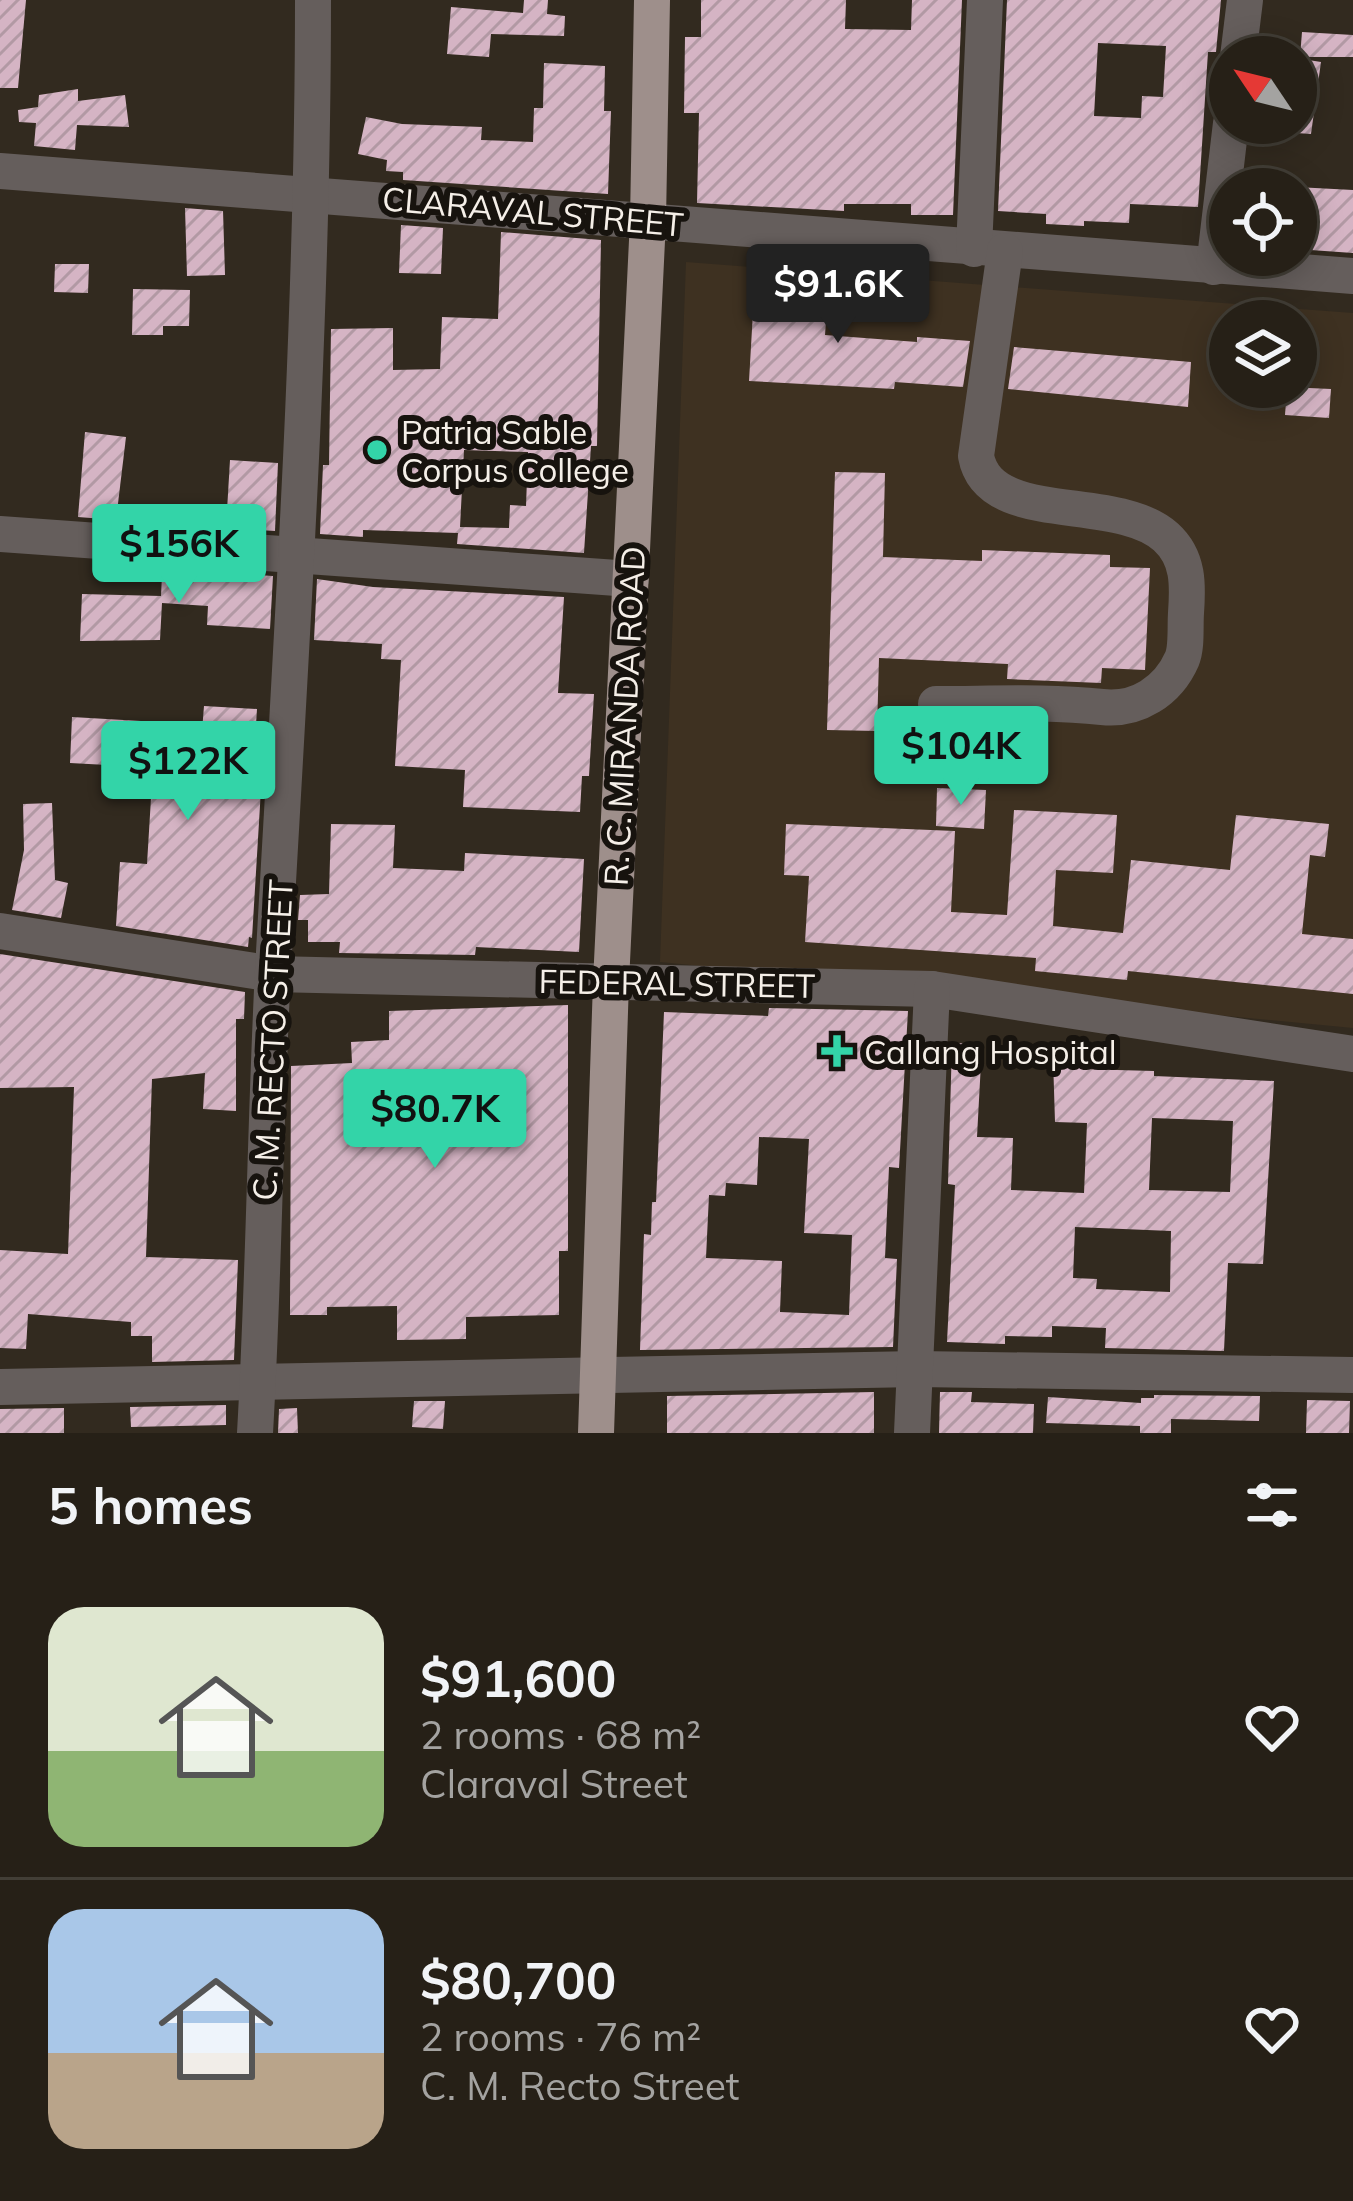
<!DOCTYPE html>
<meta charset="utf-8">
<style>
:root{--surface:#262017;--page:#2e2820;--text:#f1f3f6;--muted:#a4a3a1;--line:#423e36;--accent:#33d4a8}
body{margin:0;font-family:Mulish,sans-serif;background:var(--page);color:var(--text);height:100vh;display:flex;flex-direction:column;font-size:45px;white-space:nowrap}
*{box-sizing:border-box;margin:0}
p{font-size:39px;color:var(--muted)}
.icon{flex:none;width:66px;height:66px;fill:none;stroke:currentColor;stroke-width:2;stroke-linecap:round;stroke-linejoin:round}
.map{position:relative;height:1433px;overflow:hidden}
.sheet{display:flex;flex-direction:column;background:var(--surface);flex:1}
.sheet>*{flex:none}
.needle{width:78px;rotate:305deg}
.buttons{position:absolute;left:1209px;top:36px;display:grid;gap:24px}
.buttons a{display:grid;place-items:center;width:108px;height:108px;border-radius:50%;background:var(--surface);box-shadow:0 6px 30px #0003,0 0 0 3px var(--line);font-size:60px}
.price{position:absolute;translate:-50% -102px;padding:0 27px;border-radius:12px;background:var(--accent);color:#111;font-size:39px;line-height:78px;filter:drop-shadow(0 3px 6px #0008)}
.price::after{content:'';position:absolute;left:50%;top:72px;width:36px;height:27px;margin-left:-18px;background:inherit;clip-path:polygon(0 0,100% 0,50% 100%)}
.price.current{background:#222;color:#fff}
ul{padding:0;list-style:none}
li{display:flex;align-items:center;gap:36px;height:300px;padding:0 48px}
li+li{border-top:3px solid var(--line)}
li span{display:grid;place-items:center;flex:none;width:336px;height:240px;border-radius:36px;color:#555}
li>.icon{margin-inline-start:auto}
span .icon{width:144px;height:144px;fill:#fffc;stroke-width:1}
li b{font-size:51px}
h2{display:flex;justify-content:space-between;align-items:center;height:144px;padding:0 48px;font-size:51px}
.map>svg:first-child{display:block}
</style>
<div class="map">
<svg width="1353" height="1433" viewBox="0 0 1353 1433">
<defs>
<pattern id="building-hatch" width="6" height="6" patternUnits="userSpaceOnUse" patternTransform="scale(3)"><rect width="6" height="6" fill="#d5b4c4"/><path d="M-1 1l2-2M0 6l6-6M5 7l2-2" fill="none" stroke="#b299a4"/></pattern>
</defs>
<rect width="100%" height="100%" fill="#322a1f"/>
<path fill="#3e3121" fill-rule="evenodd" d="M686 262 1353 313V1028L660 962ZM1230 321H1296V387H1230Z"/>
<g fill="url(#building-hatch)" fill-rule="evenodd">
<polygon points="0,0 26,0 18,88 0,88"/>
<polygon points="524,0 548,0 547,14 565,16 564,36 491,34 489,57 447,54 451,7 523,13"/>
<polygon points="701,0 846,0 845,29 911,30 912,0 962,0 953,215 911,215 911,204 844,204 844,211 697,203 699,113 684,113 685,37 701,37"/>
<path d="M1007 0H1221L1216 52H1208L1198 207 1130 204 1129 223 1084 221V226L1046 224V214L998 211ZM1098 43 1166 46 1163 97 1142 96 1141 118 1094 116Z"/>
<polygon points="1302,32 1353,35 1353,57 1300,57"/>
<polygon points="1296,58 1321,62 1311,134 1296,133"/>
<polygon points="544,63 605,66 604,111 611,111 608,194 403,180 403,172 386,171 387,160 358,154 366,117 402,124 482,127 481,140 533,142 534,108 543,108"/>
<polygon points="78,89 78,101 125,95 129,127 77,125 75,150 34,146 36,123 19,122 18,110 38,107 39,95"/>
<polygon points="1296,187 1353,190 1353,253 1296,249"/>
<polygon points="185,208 223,211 225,275 187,276"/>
<polygon points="401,225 443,228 441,274 399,273"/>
<path d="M501 232 601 240 597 446H591L584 553 457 544 458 533 363 530V537L320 534 323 465H329L331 329 393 328V370L440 369 442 317 498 319ZM464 450 528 452 526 506 510 505 509 528 460 527Z"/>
<polygon points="55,264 89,264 88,293 54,292"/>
<polygon points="755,277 829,282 825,335 917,342 917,337 970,341 963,387 895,382 894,389 749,381"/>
<polygon points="133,289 190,290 189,326 163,326 163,335 132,335"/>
<polygon points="1014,347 1191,362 1188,407 1008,389"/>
<polygon points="1287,387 1331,389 1329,418 1285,415"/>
<polygon points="85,432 126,437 116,520 78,517"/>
<polygon points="230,460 278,463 275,531 226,528"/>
<polygon points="835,472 885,473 883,557 982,561 982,550 1110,555 1110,567 1150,568 1145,670 1102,668 1101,683 1007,679 1008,664 879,658 877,731 827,730"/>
<polygon points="210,572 273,576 270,629 207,625 208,606 162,603 160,640 80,641 82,594 161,596 162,575 210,578"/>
<polygon points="317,579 373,587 564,597 558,693 594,694 589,776 582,776 580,812 463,807 465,770 395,766 401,660 381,659 382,644 314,640"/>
<polygon points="204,706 257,709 252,788 261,789 252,938 249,937 248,947 116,926 120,862 147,864 151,798 142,798 144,767 70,763 72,717 141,721 140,728 202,731"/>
<polygon points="937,788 986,790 984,829 936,826"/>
<polygon points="52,803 55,880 68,883 61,918 12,910 24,850 23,804"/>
<polygon points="1014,810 1117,815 1113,873 1056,870 1053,926 1123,933 1131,860 1230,870 1236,815 1329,824 1325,857 1310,855 1302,934 1353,939 1353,994 1128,971 1127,980 1035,971 1036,958 805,942 809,876 784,875 786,824 955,831 951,912 1007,915"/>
<polygon points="331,824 395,825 393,868 464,871 465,853 584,859 579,952 476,947 475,955 339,953 340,942 308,942 308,920 298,920 300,895 329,894"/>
<polygon points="0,954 245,992 244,1019 236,1019 236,1111 203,1109 205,1073 152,1079 146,1257 238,1260 234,1360 152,1362 152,1336 131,1336 131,1322 28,1314 26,1349 0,1348 0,1250 68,1254 74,1087 0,1088"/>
<polygon points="568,1005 568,1251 559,1251 559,1315 466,1317 466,1339 397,1340 397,1306 327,1307 327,1315 290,1315 291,1066 352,1063 351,1042 389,1040 389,1011"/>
<path d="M769 1008 908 1011 899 1168 889 1167 885 1258 897 1259 893 1347 640 1350 644 1234 651 1235 652 1202H656L664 1012 768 1016ZM759 1137 809 1139 804 1233 852 1235 849 1315 780 1312 782 1261 706 1258 709 1195 725 1196 726 1183 757 1185Z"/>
<path d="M952 1043 982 1044 977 1137 1013 1138 1011 1190 1084 1193 1087 1123 1055 1122 1053 1058 1080 1059V1069L1154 1071V1076L1274 1081 1263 1264 1228 1263 1224 1351 1105 1348 1106 1328 1052 1326V1337L1005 1336V1344L947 1342 955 1185 948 1184ZM1152 1118 1233 1121 1230 1192 1149 1190ZM1075 1227 1171 1231 1170 1292 1096 1289 1097 1279 1073 1278Z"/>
<polygon points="874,1392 874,1433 667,1433 667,1396"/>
<polygon points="940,1392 972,1392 971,1402 1034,1404 1033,1433 939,1433"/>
<polygon points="1154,1395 1260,1396 1259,1421 1171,1419 1171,1433 1140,1433 1140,1426 1046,1423 1048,1397 1141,1403 1141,1398 1154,1398"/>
<polygon points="1307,1400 1350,1401 1349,1433 1306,1433"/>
<polygon points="414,1401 445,1401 443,1429 412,1427"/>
<polygon points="226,1405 226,1425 131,1427 130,1407"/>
<polygon points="64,1408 64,1433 0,1433 0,1409"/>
<polygon points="297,1408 298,1433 278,1433 279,1409"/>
</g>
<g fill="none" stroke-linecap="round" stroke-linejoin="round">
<g stroke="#655e5c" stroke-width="36">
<polyline points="1238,57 1245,0"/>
<polyline points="0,171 1353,276"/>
<polyline points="974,249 985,0"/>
<polyline points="1214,267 1231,123"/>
<polyline points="0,534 631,579"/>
<path d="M936 704C991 704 1048 701 1102 707 1137 711 1168 691 1182 659 1187 647 1185 627 1186 613 1188 585 1189 558 1166 537 1116 492 989 527 976 456L1005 251"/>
<polyline points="0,931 273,974 932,989 1353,1054"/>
<polyline points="0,1387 917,1369 1353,1375"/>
<path d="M255 1433C264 1279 265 1124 273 970 291 647 313 324 313 0"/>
<polyline points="912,1433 932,989"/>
</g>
<polyline stroke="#9e8f8b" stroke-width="36" points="596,1433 611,982 648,220 652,0"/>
</g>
<g fill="#33d4a8" stroke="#17130e" stroke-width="4.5">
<circle cx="377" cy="450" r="12"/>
<path d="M831 1033h12v12h12v12h-12v12h-12v-12h-12v-12h12z"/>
</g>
<g text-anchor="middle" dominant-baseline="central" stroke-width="12" stroke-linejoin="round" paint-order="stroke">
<g font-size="33" fill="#f5efe8" stroke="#17130e">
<text transform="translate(533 211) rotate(5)">CLARAVAL STREET</text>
<text transform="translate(624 716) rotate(-87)">R. C. MIRANDA ROAD</text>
<text transform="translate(677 983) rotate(1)">FEDERAL STREET</text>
<text transform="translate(272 1040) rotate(-87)">C. M. RECTO STREET</text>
</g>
<g font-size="33" fill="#f5efe8" stroke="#17130e" text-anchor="start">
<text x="401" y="431">Patria Sable<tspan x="401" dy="38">Corpus College</tspan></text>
<text x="864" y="1051">Callang Hospital</text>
</g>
</g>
</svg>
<div class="buttons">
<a><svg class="needle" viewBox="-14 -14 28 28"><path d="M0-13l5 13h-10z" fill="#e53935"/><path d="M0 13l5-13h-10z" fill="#a4a3a1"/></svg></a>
<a><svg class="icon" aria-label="locate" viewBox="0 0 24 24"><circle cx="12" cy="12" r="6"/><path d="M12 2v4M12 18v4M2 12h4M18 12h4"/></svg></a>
<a><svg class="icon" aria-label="layers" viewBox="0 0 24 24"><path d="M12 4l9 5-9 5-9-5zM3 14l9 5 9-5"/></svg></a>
</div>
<b class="price current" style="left:838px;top:346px">$91.6K</b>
<b class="price" style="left:179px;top:606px">$156K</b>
<b class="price" style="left:961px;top:808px">$104K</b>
<b class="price" style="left:188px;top:823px">$122K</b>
<b class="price" style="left:435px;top:1171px">$80.7K</b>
</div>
<section class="sheet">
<h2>5 homes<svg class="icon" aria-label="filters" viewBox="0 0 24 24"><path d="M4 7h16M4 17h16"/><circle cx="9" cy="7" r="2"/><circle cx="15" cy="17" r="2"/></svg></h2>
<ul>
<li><span style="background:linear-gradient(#dfe7d0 60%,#8fb573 0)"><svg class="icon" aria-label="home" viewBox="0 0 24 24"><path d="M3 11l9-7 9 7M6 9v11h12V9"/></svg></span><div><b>$91,600</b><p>2 rooms · 68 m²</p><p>Claraval Street</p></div><svg class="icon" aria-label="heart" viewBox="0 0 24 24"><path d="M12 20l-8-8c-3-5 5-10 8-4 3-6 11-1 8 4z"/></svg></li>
<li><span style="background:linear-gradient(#a9c7e8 60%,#b9a48a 0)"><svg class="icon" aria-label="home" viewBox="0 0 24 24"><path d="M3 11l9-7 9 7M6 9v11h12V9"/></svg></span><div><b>$80,700</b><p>2 rooms · 76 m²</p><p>C. M. Recto Street</p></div><svg class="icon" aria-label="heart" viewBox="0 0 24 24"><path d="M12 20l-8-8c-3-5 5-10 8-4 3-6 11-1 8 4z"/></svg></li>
</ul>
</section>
